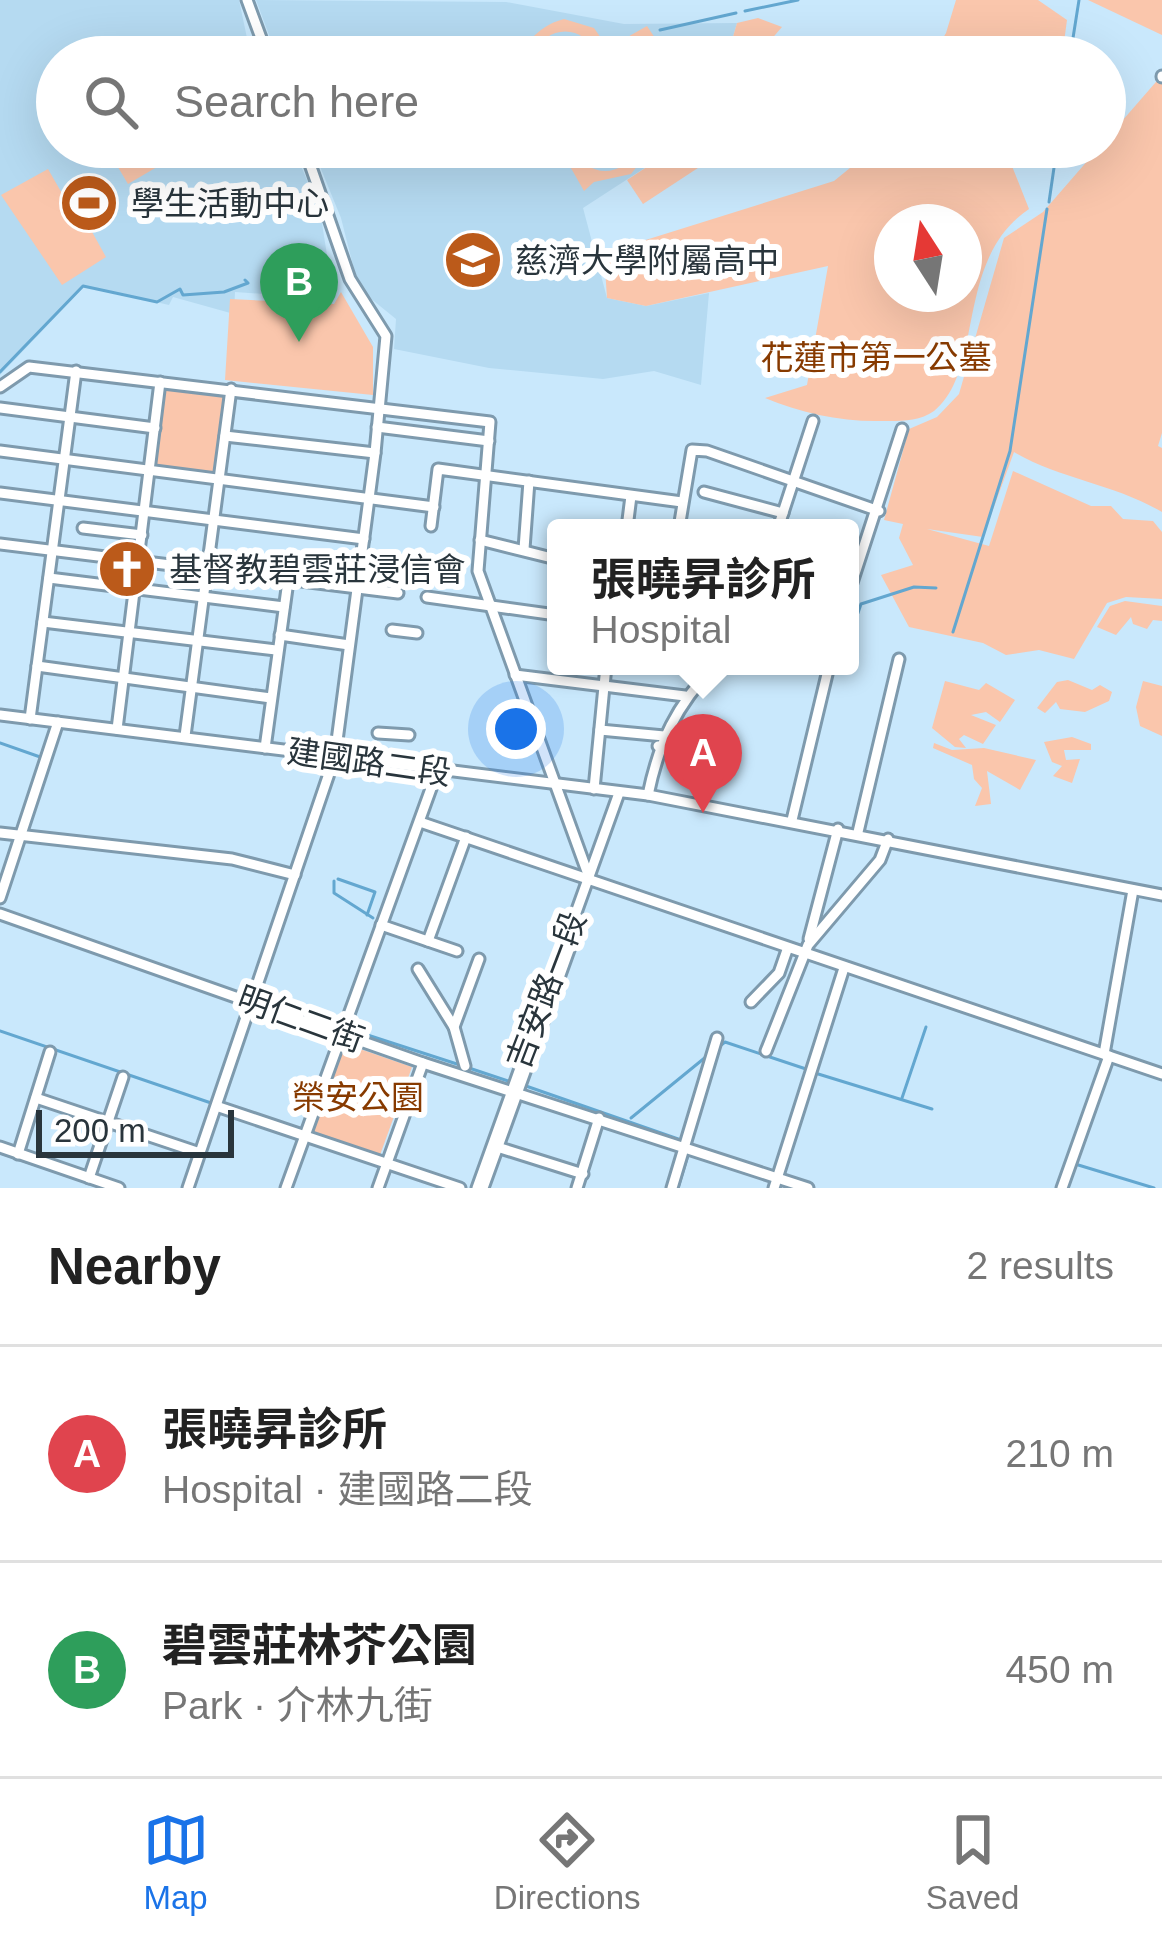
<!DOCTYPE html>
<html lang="en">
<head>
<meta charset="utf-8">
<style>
	:root { --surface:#fff; --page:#f2f2f2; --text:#222; --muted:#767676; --line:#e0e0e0; --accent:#1a73e8 }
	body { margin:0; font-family:Arial,"Noto Sans TC",sans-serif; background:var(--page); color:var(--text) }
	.compass { position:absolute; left:874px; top:204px; width:108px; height:108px; border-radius:50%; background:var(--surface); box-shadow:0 12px 48px #0002; rotate:348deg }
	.scale { position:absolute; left:36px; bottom:30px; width:198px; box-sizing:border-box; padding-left:12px; border:6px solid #29353c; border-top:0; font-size:33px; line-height:42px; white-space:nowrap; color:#29353c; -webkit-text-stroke:9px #fff; paint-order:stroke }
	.you { position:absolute; left:516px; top:729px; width:42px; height:42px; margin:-30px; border:9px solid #fff; border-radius:50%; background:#1a73e8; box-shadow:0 0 0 18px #1a73e833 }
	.badge { display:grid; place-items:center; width:78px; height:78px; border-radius:50%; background:var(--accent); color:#fff; font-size:39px; font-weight:700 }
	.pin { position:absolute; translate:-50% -99px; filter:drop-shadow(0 3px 6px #0008) }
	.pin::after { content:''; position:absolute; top:63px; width:42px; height:36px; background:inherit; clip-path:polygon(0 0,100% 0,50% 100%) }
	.popup { position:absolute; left:547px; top:519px; width:312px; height:156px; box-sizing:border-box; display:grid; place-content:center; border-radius:12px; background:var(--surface); filter:drop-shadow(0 3px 9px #0005); font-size:39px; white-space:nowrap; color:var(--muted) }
	.popup b { font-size:45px; color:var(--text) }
	.popup::after { content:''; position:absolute; left:50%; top:100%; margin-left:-24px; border:24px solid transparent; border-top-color:var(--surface) }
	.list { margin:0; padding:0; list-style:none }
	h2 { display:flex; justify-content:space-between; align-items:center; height:156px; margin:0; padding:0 48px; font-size:51px }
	h2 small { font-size:39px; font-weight:400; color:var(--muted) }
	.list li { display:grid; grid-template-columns:78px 1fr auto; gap:36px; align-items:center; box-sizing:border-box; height:216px; padding:0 48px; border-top:3px solid var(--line) }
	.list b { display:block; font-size:45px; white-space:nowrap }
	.list p { margin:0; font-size:39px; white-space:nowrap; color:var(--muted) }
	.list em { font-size:39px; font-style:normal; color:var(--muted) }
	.icon { flex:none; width:66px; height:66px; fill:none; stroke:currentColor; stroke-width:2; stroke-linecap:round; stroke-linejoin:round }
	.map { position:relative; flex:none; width:1162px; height:1188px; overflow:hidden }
	.search { position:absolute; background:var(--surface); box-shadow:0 12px 48px #0002; left:36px; right:36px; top:36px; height:132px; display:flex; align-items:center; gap:30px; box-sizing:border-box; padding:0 42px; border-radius:66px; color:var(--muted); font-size:45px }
	.sheet { height:588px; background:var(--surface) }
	nav { display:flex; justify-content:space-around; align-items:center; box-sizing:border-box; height:168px; border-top:3px solid var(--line); background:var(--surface); font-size:33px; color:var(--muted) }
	nav a { display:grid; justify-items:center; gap:6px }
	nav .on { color:var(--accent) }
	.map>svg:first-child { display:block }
	.built { fill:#b5daf1 }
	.green { fill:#fac6ac; fill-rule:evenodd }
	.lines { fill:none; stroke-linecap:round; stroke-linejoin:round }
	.stream { stroke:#63a7d0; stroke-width:3 }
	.minor-casing { stroke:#7e9aad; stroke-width:15 }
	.minor { stroke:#fff; stroke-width:9 }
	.labels { text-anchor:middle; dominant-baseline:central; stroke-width:12; stroke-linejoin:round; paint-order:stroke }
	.poi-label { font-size:33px; fill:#29353c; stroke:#fff; text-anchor:start }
	.park-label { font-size:33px; fill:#873a00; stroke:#fff }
	.street-label { font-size:33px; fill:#29353c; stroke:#fff }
</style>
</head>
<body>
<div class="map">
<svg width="1162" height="1188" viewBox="0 0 1162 1188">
	<rect width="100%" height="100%" fill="#c9e8fc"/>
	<!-- built -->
	<g class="built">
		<path d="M 0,0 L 239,0 L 251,57 L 57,57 L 57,147 L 293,147 L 320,211 L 334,299 L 235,292 L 234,314 L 173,297 L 169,305 L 85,286 L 0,375 Z"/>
		<path d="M 256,0 L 506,2 L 624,24 L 737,23 L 727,57 L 283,57 L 272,43 Z"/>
		<path d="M 312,147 L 677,147 L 583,208 L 607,298 L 646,306 L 709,293 L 701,385 L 654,371 L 603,379 L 489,368 L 394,349 L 396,319 L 359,289 L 341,218 Z"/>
	</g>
	<!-- green -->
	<g class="green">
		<path d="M 956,0 L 1038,0 L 1067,20 L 1062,57 L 932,57 L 946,33 Z"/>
		<path d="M 1088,0 L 1162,0 L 1162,35 Z"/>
		<path d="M 758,18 L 782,27 L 756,57 L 727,57 L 737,23 Z"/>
		<path d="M 564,19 L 594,28 L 614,57 L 601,57 C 581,23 550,23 528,57 L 508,57 C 528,49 533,27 564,19 Z"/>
		<path d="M 647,26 L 657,41 L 665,37 L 676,57 L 626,57 L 617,43 Z"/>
		<path d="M 1162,75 L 1162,433 L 1158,446 L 1162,448 L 1162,512 C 1115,484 1060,479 1014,452 L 983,537 L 927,529 L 989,546 L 1013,471 L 1091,506 L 1111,506 L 1123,519 L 1153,521 L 1162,532 L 1162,599 L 1126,597 L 1107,603 L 1074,659 L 1039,650 L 1006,655 L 983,643 L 909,627 L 881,575 L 913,565 L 899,538 L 903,524 L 884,520 L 909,429 L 937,417 L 959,394 L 1004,238 L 1043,212 Z"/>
		<path d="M 106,147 L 191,147 L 128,184 Z"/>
		<path d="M 559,147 L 571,147 C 590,179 620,179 641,147 L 652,147 L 631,174 L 594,182 L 584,191 Z"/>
		<path d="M 677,147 L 730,147 L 643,204 L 627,180 Z"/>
		<path d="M 935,147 L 1018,147 L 1012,166 L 1029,209 C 954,259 985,370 934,411 C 919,422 899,421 881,421 C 843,422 800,413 765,398 L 807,385 L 828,266 L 646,306 L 607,298 L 604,253 L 834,181 L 872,150 L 898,156 ZM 892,222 L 964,222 L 964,294 L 892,294 Z"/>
		<path d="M 48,169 L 75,216 L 81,212 L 106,257 L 62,285 L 1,195 Z"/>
		<path d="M 341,292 L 373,347 L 373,395 L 225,380 L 230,299 L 334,304 Z"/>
		<path d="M 161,390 L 225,394 L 213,477 L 153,469 Z"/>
		<path d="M 1125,601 L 1162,606 L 1162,621 L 1153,620 L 1147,629 L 1133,624 L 1131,617 L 1116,635 L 1097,627 L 1110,606 Z"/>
		<path d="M 1068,680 L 1092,690 L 1100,685 L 1112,692 L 1109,701 L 1085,712 L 1060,709 L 1056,702 L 1045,713 L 1037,708 L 1057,682 Z"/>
		<path d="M 945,681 L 979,690 L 986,683 L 1015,700 L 1000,722 L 986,712 L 971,715 L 996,725 L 983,744 L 964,735 L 959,739 L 966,748 L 955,747 L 932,728 Z"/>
		<path d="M 1143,681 L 1162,686 L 1162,736 L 1140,726 L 1136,707 Z"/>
		<path d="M 1072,737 L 1091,744 L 1091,750 L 1064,750 L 1066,760 L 1080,759 L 1072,783 L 1053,776 L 1062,766 L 1052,762 L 1044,742 Z"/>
		<path d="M 934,743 L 952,750 L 984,748 L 1036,760 L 1020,790 L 987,771 L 991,804 L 975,806 L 982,788 L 974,779 L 972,765 L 933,748 Z"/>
		<path d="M 337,1041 L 412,1067 L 380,1155 L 304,1128 Z"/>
	</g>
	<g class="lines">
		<!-- stream -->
		<g class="stream">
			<path d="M 745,11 L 798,0"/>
			<path d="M 660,30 L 736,13"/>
			<path d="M 1070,57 L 1079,0"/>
			<path d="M 1049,202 L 1057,147"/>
			<path d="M 0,372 L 83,286 L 157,302 L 180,289 L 183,295 L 224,292 L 248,283 L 245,280"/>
			<path d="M 858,613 L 861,604 L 914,587 L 936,588"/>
			<path d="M 953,632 L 1010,451 L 1047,209"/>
			<path d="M 0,743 L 43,758"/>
			<path d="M 338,879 L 375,892 L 367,915"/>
			<path d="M 334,881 L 334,893 L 373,918"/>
			<path d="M 218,986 L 249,996"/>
			<path d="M 258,999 L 340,1026"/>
			<path d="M 349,1029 L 460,1065"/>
			<path d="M 0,1031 L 214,1104"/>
			<path d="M 720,1046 L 725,1042 L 806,1069"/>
			<path d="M 469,1068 L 511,1082"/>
			<path d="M 815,1073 L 932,1109"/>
			<path d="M 526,1086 L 681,1140"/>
			<path d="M 902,1098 L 926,1027"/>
			<path d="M 631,1118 L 707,1056"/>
			<path d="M 690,1144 L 726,1157"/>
			<path d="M 0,1153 L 103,1188"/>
			<path d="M 1075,1164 L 1154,1188"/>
			<path d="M 678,1188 L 688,1155"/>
		</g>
		<!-- minor casing -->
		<g class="minor-casing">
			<g id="minor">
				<path d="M 247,0 L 268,57"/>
				<path d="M 1162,77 L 1162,76"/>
				<path d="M 0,387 L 29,367 L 490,422 L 478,571 L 589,877"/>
				<path d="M 0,408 L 155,428"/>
				<path d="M 377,427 L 489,441"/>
				<path d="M 225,436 L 375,453"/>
				<path d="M 0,451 L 434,507"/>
				<path d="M 704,492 L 783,513"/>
				<path d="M 0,493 L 364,539"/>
				<path d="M 431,526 L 438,469 L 682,502"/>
				<path d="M 83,528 L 142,535"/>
				<path d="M 627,528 L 631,496"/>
				<path d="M 679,528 L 692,450 L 707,451 L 879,511"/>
				<path d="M 778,528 L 813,421"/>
				<path d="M 480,540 L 556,559"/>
				<path d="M 0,544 L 398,593"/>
				<path d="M 524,549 L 529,481"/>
				<path d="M 49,578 L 284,607"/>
				<path d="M 850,589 L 902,429"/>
				<path d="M 427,597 L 556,615"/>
				<path d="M 43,622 L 276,650"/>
				<path d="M 392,630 L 417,633"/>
				<path d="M 280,635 L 349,645"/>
				<path d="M 37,666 L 271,698"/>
				<path d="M 515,675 L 685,696"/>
				<path d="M 0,715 L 648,795 L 1162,895"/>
				<path d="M 30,719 L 76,371"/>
				<path d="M 117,729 L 160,382"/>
				<path d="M 600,730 L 664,736"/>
				<path d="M 378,733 L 409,735"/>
				<path d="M 185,736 L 231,389"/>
				<path d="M 658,746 L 706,753"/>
				<path d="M 265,748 L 288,581"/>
				<path d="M 594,789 L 606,666"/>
				<path d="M 648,795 C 659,742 676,706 714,666"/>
				<path d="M 792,820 L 829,666"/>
				<path d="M 420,822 L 1162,1074"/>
				<path d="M 858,832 L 899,659"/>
				<path d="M 0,833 L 232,859 L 295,875"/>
				<path d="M 0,898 L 58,722"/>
				<path d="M 0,914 L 423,1063 L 808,1188"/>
				<path d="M 381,925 L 457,951"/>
				<path d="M 809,939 L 838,829"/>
				<path d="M 428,941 L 466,837"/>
				<path d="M 418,969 L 454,1027 L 465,1066"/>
				<path d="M 751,1002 L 779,973 L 787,950"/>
				<path d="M 454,1027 L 479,959"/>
				<path d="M 766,1051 L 808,945 L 880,860 L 888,839"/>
				<path d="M 1104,1054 L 1133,890"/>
				<path d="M 36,1098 L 200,1153"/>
				<path d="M 219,1107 L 460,1188"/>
				<path d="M 494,1146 L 583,1174"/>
				<path d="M 0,1147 L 119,1188"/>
				<path d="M 18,1154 L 50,1052"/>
				<path d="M 89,1178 L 123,1077"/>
				<path d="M 188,1188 L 335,756 L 375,453 L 386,336 L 350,279 L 304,147"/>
				<path d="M 286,1188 L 437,772"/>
				<path d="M 378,1188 L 423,1063"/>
				<path d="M 477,1188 L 619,793"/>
				<path d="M 483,1188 L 573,939"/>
				<path d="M 577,1188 L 599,1118"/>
				<path d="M 672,1188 L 717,1038"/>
				<path d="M 774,1188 L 844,968"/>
				<path d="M 1062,1188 L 1109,1056"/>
			</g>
		</g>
		<!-- minor -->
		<use href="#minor" class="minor"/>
	</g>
	<!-- icons -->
	<defs>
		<g id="stadium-disc" transform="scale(3)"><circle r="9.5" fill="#bb5a1a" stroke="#fff"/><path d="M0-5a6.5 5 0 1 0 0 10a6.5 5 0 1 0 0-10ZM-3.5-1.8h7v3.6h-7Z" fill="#fff"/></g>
		<g id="school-disc" transform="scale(3)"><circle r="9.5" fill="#bb5a1a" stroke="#fff"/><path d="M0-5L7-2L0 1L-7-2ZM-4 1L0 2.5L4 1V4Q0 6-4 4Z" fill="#fff"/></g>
		<g id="church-disc" transform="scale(3)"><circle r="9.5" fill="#bb5a1a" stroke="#fff"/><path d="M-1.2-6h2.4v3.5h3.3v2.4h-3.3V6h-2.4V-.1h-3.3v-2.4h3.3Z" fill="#fff"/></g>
	</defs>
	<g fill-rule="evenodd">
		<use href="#stadium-disc" x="89" y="203"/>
		<use href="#school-disc" x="473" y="260"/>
		<use href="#church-disc" x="127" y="569"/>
	</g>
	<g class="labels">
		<!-- poi labels -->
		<g class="poi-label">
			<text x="131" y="203">學生活動中心</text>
			<text x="515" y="260">慈濟大學附屬高中</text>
			<text x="169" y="569">基督教碧雲莊浸信會</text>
		</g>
		<!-- park labels -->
		<g class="park-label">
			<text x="876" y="357">花蓮市第一公墓</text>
			<text x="358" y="1097">榮安公園</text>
		</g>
		<!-- street labels -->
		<g class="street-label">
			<text transform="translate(369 762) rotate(8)">建國路二段</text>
			<text transform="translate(546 990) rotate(-69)">吉安路一段</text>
			<text transform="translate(301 1019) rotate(20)">明仁二街</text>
		</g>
	</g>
</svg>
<svg class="compass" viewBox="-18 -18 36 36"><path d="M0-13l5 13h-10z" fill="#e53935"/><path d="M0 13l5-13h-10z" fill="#767676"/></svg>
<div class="scale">200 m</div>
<div class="you"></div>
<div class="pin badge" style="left:703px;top:813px;background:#e0444e">A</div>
<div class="popup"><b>張曉昇診所</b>Hospital</div>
<div class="pin badge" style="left:299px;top:342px;background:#2e9e5b">B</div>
<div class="search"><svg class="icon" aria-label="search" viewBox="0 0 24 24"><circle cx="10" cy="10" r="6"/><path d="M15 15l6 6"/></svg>Search here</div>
</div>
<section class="sheet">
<h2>Nearby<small>2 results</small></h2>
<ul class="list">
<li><span class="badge" style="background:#e0444e">A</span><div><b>張曉昇診所</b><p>Hospital · 建國路二段</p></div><em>210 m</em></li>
<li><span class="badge" style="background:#2e9e5b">B</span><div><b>碧雲莊林芥公園</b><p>Park · 介林九街</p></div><em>450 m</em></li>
</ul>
</section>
<nav>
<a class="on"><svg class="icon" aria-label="map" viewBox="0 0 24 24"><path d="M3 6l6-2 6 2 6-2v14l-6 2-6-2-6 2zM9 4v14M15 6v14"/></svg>Map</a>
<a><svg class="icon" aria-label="directions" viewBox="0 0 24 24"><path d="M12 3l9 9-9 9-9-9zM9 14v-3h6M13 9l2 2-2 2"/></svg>Directions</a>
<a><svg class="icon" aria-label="saved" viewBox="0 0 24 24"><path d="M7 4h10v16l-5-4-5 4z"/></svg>Saved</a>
</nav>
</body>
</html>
